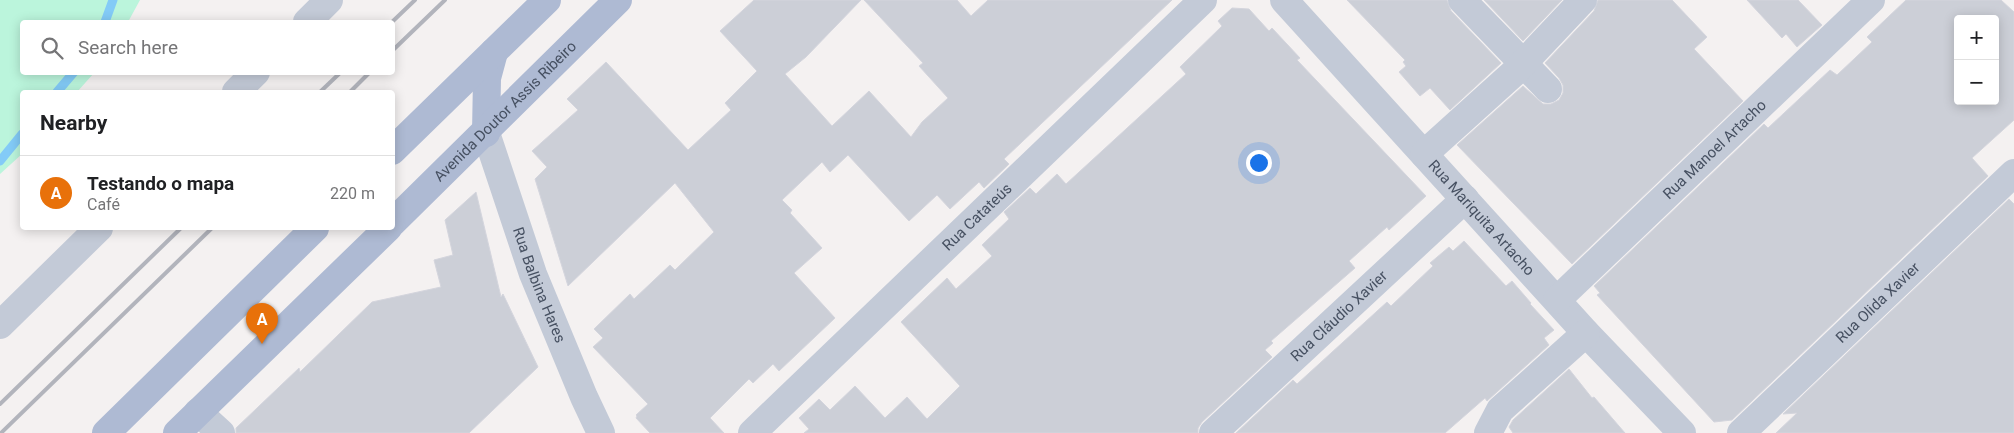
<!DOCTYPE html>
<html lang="en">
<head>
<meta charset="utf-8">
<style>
	:root { --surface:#fff; --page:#f2f2f2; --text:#202124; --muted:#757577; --line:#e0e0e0; --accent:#ea580c }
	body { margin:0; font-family:Roboto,sans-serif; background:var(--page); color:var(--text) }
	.controls { position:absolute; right:15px; top:15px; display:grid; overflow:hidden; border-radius:5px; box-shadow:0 2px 12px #0003 }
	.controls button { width:45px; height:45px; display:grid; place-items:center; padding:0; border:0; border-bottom:1px solid var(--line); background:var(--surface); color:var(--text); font:25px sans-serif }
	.you { position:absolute; left:1258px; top:162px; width:18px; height:18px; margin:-12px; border:4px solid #fff; border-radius:50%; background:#1a73e8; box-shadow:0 0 0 8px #1a73e833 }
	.badge { display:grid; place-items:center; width:32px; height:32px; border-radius:50%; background:var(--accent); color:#fff; font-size:16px; font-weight:700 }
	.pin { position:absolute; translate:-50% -41px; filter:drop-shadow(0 1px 2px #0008) }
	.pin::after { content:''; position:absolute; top:26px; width:18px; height:15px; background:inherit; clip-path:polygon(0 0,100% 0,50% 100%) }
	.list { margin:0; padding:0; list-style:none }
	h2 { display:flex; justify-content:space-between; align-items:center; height:65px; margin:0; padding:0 20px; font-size:21px }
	h2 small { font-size:16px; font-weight:400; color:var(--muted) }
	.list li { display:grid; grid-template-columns:32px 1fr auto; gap:15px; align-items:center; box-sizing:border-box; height:75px; padding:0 20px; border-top:1px solid var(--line) }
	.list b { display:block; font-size:19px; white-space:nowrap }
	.list p { margin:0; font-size:16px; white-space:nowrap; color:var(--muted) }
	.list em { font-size:16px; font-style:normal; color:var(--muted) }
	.icon { flex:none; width:28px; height:28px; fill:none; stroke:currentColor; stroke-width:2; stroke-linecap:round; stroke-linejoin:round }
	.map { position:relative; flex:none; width:2014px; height:433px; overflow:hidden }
	.search { position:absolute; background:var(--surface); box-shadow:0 2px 12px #0003; left:20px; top:20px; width:375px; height:55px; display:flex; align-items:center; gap:12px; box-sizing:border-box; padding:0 18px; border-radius:5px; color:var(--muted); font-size:19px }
	.panel { position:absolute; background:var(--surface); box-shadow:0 2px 12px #0003; left:20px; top:90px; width:375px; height:140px; border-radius:5px }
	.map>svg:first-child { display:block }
	.green { fill:#bbf5dc }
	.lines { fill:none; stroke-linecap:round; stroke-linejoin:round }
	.stream { stroke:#83cbf7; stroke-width:9 }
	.building { fill:#cccfd7; stroke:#d4d5dd; fill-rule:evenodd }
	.minor { stroke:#c3cad7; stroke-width:28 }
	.major { stroke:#aebad3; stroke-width:28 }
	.rail { stroke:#b2b4bc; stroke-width:4 }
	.labels { text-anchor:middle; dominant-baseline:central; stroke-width:4; stroke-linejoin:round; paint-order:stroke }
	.street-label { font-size:15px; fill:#465061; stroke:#fff }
</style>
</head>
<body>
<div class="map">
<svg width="2014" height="433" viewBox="0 0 2014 433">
	<rect width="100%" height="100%" fill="#f4f1f1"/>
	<!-- green -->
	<path class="green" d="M 0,0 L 140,0 L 128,22 L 22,22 L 22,72 L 94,73 L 77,92 L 22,92 L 22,154 L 0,174 Z"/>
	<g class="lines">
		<!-- stream -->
		<g class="stream">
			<path d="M 105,22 L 113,0"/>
			<path d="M 57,92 L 74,72"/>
			<path d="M 0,161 L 22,134"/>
		</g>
	</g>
	<!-- building -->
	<g class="building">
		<path d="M 754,0 L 861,0 L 806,57 L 785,74 L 832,126 L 869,91 L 911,137 L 922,122 L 948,98 L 919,66 L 923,63 L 864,0 L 957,0 L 971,16 L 988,0 L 1172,0 L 1004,159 L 1009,164 L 984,188 L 979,182 L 950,209 L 937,195 L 909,221 L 848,155 L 830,172 L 822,162 L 782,200 L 792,210 L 790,213 L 822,248 L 794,273 L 835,318 L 779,371 L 773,364 L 753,383 L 749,379 L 710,418 L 724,433 L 650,433 L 636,418 L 637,416 L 636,415 L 648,404 L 593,347 L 603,338 L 594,329 L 630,294 L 634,299 L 670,265 L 675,270 L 714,232 L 675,183 L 568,286 L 535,179 L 547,167 L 532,151 L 578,110 L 567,99 L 606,62 L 688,150 L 731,110 L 725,103 L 757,71 L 720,31 Z"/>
		<path d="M 1347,0 L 1447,0 L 1451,11 L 1501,63 L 1450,110 L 1430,88 L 1420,96 L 1399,72 L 1406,66 L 1403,62 L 1405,60 Z"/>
		<path d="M 1484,0 L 1562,0 L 1523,41 Z"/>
		<path d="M 1598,0 L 1672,0 L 1707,37 L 1694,49 L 1743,101 L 1572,264 L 1457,145 L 1523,86 L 1543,104 L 1551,104 L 1559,100 L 1563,93 L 1563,85 L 1559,78 L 1545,63 L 1594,11 Z"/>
		<path d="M 1747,0 L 1798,0 L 1822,25 L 1797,47 L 1786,34 L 1782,38 Z"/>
		<path d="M 1906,0 L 2001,0 L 2014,12 L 2014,120 L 1972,158 L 1988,176 L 1732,420 L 1714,422 L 1597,295 L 1600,293 L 1594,286 L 1764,124 L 1768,128 L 1830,70 L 1837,75 L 1872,42 L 1867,37 ZM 1958,19 L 1995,19 L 1995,101 L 1958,101 Z"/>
		<path d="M 1232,8 L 1249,9 L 1269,31 L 1272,28 L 1300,58 L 1297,60 L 1426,196 L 1389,230 L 1387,227 L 1349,261 L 1355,268 L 1271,341 L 1273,343 L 1265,350 L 1272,357 L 1202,422 L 1198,428 L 1198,433 L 804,433 L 809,429 L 799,418 L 819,399 L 830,410 L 855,386 L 885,418 L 907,397 L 927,419 L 960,386 L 901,322 L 947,278 L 956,289 L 992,256 L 982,245 L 1009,219 L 1004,212 L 1030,188 L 1036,194 L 1057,174 L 1066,184 L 1186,74 L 1180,67 L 1222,26 L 1218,21 Z"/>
		<path d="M 476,192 L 501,297 L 503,294 L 538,367 L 469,433 L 236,433 L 236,428 L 299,368 L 300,372 L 372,302 L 441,287 L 434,260 L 453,255 L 445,220 Z"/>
		<path d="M 2009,199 L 2014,204 L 2014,433 L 1776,433 L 1797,413 L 1783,414 Z"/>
		<path d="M 1464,241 L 1506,286 L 1512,281 L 1531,303 L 1530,304 L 1554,330 L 1544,338 L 1549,345 L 1487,401 L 1485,398 L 1445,433 L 1236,433 L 1293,380 L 1297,384 L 1387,302 L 1391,306 L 1433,266 L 1430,263 L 1449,247 L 1453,251 Z"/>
		<path d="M 1569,369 L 1592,398 L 1594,397 L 1625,433 L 1513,433 L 1509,427 L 1513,420 Z"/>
	</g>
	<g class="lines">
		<!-- minor -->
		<g class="minor">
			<path id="s1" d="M 1284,0 L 1586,333 L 1682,433"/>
			<path d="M 1462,0 L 1548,89"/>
			<path d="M 307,22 L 329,0"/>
			<path d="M 236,92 L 256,72"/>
			<path id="s2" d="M 486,133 L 533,274 L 584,397 L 601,433"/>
			<path d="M 1424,154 L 1516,71 L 1583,0"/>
			<path id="s3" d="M 1557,300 L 1871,0"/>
			<path d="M 0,325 L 99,228"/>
			<path d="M 198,412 L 221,433"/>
			<path id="s4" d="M 752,433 L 1203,0"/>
			<path id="s5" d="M 1213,433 L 1465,199"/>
			<path d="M 1488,433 L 1500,410 L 1586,333"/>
			<path id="s6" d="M 1741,433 L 2014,173"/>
		</g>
		<!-- major -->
		<g class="major">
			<path d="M 486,133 L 487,78 L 494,52"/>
			<path d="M 392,151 L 547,0"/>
			<path id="s7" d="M 392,223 L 618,0"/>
			<path d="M 106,433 L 315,228"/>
			<path d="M 177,433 L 388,228"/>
		</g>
		<!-- rail -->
		<g class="rail">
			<path d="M 392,22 L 415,0"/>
			<path d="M 392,51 L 445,0"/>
			<path d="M 320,92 L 341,72"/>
			<path d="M 350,92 L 370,72"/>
			<path d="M 0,404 L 181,228"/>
			<path d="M 1,433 L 212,228"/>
		</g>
	</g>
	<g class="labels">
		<!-- street labels -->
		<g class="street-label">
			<text stroke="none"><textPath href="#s7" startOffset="159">Avenida Doutor Assis Ribeiro</textPath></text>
			<text stroke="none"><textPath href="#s3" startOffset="218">Rua Manoel Artacho</textPath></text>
			<text stroke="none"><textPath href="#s4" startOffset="312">Rua Catateús</textPath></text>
			<text stroke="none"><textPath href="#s1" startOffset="294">Rua Mariquita Artacho</textPath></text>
			<text stroke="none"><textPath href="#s2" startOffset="161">Rua Balbina Hares</textPath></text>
			<text stroke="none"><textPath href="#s6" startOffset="189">Rua Olida Xavier</textPath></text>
			<text stroke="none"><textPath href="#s5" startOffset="172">Rua Cláudio Xavier</textPath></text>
		</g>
	</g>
</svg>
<div class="controls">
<button>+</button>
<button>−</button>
</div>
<div class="you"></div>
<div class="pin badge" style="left:262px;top:344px;background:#e8710a">A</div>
<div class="search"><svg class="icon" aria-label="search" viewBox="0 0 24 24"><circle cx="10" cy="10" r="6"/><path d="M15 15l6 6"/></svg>Search here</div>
<section class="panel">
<h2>Nearby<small></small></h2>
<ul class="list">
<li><span class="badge" style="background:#e8710a">A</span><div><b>Testando o mapa</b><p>Café</p></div><em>220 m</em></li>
</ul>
</section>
</div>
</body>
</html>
